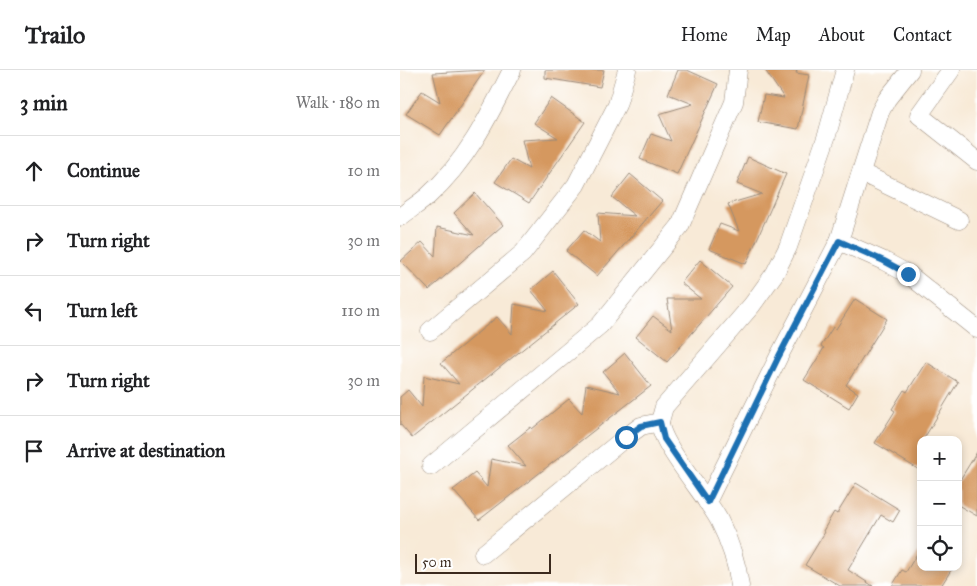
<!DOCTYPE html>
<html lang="en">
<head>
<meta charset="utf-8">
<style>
	:root { --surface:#fff; --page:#f6f6f6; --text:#202124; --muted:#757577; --line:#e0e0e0 }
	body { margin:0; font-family:"IM FELL Great Primer",serif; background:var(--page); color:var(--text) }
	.controls { position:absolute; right:15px; bottom:15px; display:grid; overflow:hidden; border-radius:10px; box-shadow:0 2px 8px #0003 }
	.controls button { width:45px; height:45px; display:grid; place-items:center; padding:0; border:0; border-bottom:1px solid var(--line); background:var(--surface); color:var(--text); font:25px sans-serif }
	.scale { position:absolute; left:15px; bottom:12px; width:136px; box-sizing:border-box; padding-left:5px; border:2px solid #3b2a1e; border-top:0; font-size:14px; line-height:18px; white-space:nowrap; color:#3b2a1e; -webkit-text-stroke:4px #fff; paint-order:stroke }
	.stop { position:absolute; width:15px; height:15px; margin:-11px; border:4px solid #1f6fb2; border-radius:50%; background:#fff }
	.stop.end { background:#1f6fb2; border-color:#fff; box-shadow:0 1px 5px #0008 }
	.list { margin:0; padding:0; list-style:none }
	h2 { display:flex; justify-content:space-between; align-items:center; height:65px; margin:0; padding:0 20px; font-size:21px }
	h2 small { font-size:16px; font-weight:400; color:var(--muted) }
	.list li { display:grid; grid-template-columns:32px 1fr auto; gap:15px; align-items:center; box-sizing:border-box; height:70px; padding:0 20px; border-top:1px solid var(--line) }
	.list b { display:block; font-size:19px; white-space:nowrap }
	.list em { font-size:16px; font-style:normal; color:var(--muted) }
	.icon { flex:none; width:28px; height:28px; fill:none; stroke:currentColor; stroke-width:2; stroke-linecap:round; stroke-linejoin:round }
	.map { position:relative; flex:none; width:577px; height:516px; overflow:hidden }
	header { display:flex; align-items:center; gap:30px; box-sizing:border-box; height:70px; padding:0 25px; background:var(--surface); border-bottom:1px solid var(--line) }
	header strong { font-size:24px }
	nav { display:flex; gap:28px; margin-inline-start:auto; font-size:18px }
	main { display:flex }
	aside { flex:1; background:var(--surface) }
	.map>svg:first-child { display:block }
	.building { fill:#d5985e }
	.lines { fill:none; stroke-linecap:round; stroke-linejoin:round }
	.minor-casing { stroke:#9a8a7a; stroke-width:19 }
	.minor { stroke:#fff; stroke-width:18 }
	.route { stroke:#1f6fb2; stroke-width:6 }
</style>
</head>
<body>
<header>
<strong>Trailo</strong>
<nav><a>Home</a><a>Map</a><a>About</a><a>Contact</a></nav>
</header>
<main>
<aside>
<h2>3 min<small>Walk · 180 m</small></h2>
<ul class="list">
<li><svg class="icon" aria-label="ahead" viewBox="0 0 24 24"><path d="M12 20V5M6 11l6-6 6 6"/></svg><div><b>Continue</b></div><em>10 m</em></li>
<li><svg class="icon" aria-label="right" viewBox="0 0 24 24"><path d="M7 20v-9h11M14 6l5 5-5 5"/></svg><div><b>Turn right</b></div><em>30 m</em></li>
<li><svg class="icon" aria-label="left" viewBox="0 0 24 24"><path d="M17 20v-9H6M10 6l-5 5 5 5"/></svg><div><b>Turn left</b></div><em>110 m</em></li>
<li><svg class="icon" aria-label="right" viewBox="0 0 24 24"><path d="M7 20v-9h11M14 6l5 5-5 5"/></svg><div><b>Turn right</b></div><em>30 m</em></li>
<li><svg class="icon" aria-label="arrive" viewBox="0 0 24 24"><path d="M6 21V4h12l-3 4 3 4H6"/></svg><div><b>Arrive at destination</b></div></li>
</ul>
</aside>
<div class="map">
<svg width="577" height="516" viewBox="0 0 577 516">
	<rect width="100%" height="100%" fill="#fff"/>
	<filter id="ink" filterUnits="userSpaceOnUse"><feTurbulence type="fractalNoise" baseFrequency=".02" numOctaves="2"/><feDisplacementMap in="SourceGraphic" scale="10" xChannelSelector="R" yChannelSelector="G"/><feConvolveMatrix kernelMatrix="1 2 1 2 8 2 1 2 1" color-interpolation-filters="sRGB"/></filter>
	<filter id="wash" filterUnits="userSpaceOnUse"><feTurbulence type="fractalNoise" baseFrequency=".0096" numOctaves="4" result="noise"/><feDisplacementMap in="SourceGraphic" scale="20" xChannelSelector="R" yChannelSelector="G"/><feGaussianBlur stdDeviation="1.12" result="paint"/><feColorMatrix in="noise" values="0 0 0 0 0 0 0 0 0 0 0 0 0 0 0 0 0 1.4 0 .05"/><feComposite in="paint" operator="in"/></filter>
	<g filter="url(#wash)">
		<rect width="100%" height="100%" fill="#f8ead7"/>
		<g id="blocks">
			<!-- building -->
			<g class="building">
				<path d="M 85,0 L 40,65 L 6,44 L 22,21 L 40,32 L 33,3 Z"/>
				<path d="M 145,0 L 204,0 L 200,17 L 145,8 Z"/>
				<path d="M 278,0 L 287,0 L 318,14 L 277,104 L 240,89 L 251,64 L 271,71 L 259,44 L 293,34 L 268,24 Z"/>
				<path d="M 365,0 L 397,0 L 396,3 L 409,5 L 398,59 L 358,52 L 364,25 L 384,28 Z"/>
				<path d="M 151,28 L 185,52 L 129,133 L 95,112 L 111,89 L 129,99 L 122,70 L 158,68 L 134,53 Z"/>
				<path d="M 348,87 L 386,104 L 346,194 L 309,179 L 320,154 L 339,161 L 328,134 L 362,124 L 337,114 Z"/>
				<path d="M 230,104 L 262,131 L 197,206 L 166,181 L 184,160 L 200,172 L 198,143 L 235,146 L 212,127 Z"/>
				<path d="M 75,123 L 103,155 L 29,220 L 1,191 L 22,172 L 35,186 L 37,157 L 74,165 L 54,143 Z"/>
				<path d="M 300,190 L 332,217 L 267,292 L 236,267 L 253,246 L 272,260 L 267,229 L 301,229 L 281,213 Z"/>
				<path d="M 153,201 L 179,234 L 12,368 L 0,354 L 0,327 L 8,320 L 22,337 L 24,306 L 59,314 L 41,293 L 97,247 L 112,264 L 114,234 L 148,241 L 131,220 Z"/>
				<path d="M 455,229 L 487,249 L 446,315 L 458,323 L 449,338 L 404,310 L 424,278 L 421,276 L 433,257 L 436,259 Z"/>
				<path d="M 225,283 L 251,316 L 79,450 L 53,420 L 75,403 L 87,417 L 91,389 L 126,396 L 108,375 L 131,357 L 132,359 L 169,329 L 182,343 L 186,315 L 220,323 L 203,302 Z"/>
				<path d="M 526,292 L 558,312 L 523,370 L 521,370 L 521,401 L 475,373 L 495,341 L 492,339 L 504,320 L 507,322 Z"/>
				<path d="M 577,382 L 577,446 L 558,435 L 558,413 Z"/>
				<path d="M 456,413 L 500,440 L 493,452 L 481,445 L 448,500 L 473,516 L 440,516 L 405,495 L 425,462 L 423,461 L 434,442 L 437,444 Z"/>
				<path d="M 521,477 L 521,497 L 553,497 L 541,516 L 492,516 L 502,500 L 506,502 Z"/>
			</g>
		</g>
	</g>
	<g filter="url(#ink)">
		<use href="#blocks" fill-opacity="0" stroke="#9a8a7a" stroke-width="1"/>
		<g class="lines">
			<!-- minor casing -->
			<g class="minor-casing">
				<g id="minor">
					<path d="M 551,0 L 519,45 L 577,91"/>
					<path d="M 462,103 L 559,150"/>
					<path d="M 0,147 C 9,140 20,133 28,126 C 67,91 89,46 112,0"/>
					<path d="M 439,171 L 480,42 L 487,29 L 510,0"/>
					<path d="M 30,261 L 123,183 L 176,115 L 217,35 L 227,0"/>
					<path d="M 31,396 L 200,255 L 280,156 L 334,32 L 338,0"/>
					<path d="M 307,432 L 379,286 L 439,171 L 484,191 L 508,204 L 577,259"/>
					<path d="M 83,484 L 226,367 L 241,356 L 260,352"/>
					<path d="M 340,516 C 337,492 330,472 319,450 C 307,427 260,374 260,352 C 261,347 263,341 264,337 L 352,235 L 375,203 L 388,177 L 427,65 L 445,0"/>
				</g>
			</g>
			<!-- minor -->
			<use href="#minor" class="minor"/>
		</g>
	</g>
	<g class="lines" filter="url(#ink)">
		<!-- route -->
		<path class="route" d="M 226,367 L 241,356 L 260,352 L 264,369 L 308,432 L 379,286 L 439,171 L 484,191 L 508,204"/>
	</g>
</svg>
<div class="controls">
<button>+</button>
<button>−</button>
<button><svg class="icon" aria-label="locate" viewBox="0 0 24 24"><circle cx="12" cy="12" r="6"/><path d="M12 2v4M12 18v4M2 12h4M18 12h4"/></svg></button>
</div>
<div class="scale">50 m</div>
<div class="stop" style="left:226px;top:367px"></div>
<div class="stop end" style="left:508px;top:204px"></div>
</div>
</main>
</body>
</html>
